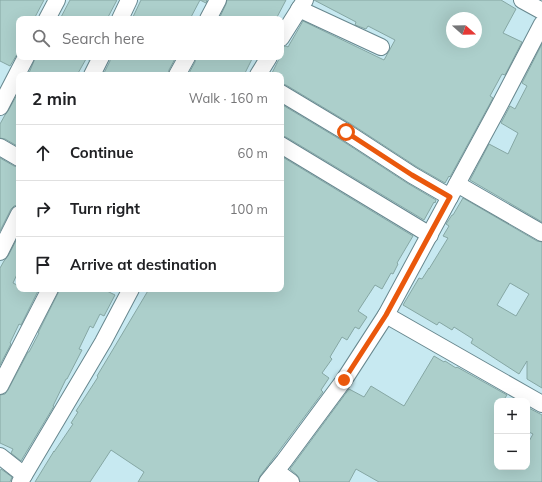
<!DOCTYPE html>
<html lang="en">
<head>
<meta charset="utf-8">
<style>
	:root { --surface:#fff; --page:#f6f6f6; --text:#202124; --muted:#757577; --line:#e0e0e0 }
	body { margin:0; font-family:Mulish,sans-serif; background:var(--page); color:var(--text) }
	.controls { position:absolute; right:12px; bottom:12px; display:grid; overflow:hidden; border-radius:8px; box-shadow:0 4px 16px #0002 }
	.controls button { width:36px; height:36px; display:grid; place-items:center; padding:0; border:0; border-bottom:1px solid var(--line); background:var(--surface); color:var(--text); font:20px sans-serif }
	.compass { position:absolute; left:446px; top:12px; width:36px; height:36px; border-radius:50%; background:var(--surface); box-shadow:0 4px 16px #0002; rotate:110deg }
	.stop { position:absolute; width:12px; height:12px; margin:-9px; border:3px solid #ea580c; border-radius:50%; background:#fff }
	.stop.end { background:#ea580c; border-color:#fff; box-shadow:0 1px 4px #0008 }
	.list { margin:0; padding:0; list-style:none }
	h2 { display:flex; justify-content:space-between; align-items:center; height:52px; margin:0; padding:0 16px; font-size:17px }
	h2 small { font-size:13px; font-weight:400; color:var(--muted) }
	.list li { display:grid; grid-template-columns:26px 1fr auto; gap:12px; align-items:center; box-sizing:border-box; height:56px; padding:0 16px; border-top:1px solid var(--line) }
	.list b { display:block; font-size:15px; white-space:nowrap }
	.list em { font-size:13px; font-style:normal; color:var(--muted) }
	.icon { flex:none; width:22px; height:22px; fill:none; stroke:currentColor; stroke-width:2; stroke-linecap:round; stroke-linejoin:round }
	.map { position:relative; flex:none; width:542px; height:482px; overflow:hidden }
	.search { position:absolute; background:var(--surface); box-shadow:0 4px 16px #0002; left:16px; top:16px; width:268px; height:44px; display:flex; align-items:center; gap:10px; box-sizing:border-box; padding:0 14px; border-radius:8px; color:var(--muted); font-size:15px }
	.panel { position:absolute; background:var(--surface); box-shadow:0 4px 16px #0002; left:16px; top:72px; width:268px; height:220px; border-radius:8px }
	.map>svg:first-child { display:block }
	.building { fill:#accfcb; stroke:#86a7a4; fill-rule:evenodd }
	.lines { fill:none; stroke-linecap:round; stroke-linejoin:round }
	.minor-casing { stroke:#68888f; stroke-width:18 }
	.minor { stroke:#fff; stroke-width:16 }
	.route { stroke:#ea580c; stroke-width:5 }
</style>
</head>
<body>
<div class="map">
<svg width="542" height="482" viewBox="0 0 542 482">
	<rect width="100%" height="100%" fill="#c7e9f1"/>
	<!-- building -->
	<g class="building">
		<path d="M 0,0 L 44,0 L 34,19 L 19,19 L 19,51 L 10,66 L 0,61 Z"/>
		<path d="M 70,0 L 117,0 L 107,19 L 60,19 Z"/>
		<path d="M 141,0 L 207,0 L 206,3 L 200,0 L 190,19 L 132,19 Z"/>
		<path d="M 227,0 L 286,0 L 276,19 L 219,19 L 226,4 Z"/>
		<path d="M 314,0 L 501,0 L 516,9 L 503,33 L 522,42 L 505,75 L 502,74 L 490,96 L 493,98 L 450,177 L 449,176 L 445,183 L 417,167 L 351,124 L 286,85 L 281,84 L 281,75 L 271,75 L 280,57 L 281,57 L 281,47 L 286,46 L 288,47 L 303,21 L 384,60 L 389,51 L 395,40 L 368,26 L 366,29 L 355,25 L 356,22 ZM 452,18 L 476,18 L 476,42 L 452,42 Z"/>
		<path d="M 542,44 L 542,222 L 470,180 L 489,144 L 508,154 L 518,133 L 501,123 L 510,106 L 515,109 L 527,86 L 522,83 Z"/>
		<path d="M 35,57 L 90,57 L 89,60 L 86,59 L 77,75 L 33,75 L 29,73 L 34,61 Z"/>
		<path d="M 110,57 L 176,57 L 169,70 L 168,75 L 103,75 L 110,61 Z"/>
		<path d="M 196,57 L 253,57 L 244,75 L 188,75 L 195,62 Z"/>
		<path d="M 19,91 L 19,147 L 5,139 L 0,138 L 0,124 L 5,115 L 8,111 Z"/>
		<path d="M 281,104 L 341,140 L 407,183 L 436,200 L 435,203 L 434,202 L 424,220 L 286,137 L 281,136 Z"/>
		<path d="M 281,156 L 413,236 L 397,263 L 398,264 L 393,274 L 391,273 L 382,289 L 375,285 L 358,311 L 367,317 L 359,329 L 355,327 L 347,340 L 342,337 L 330,357 L 332,359 L 322,373 L 329,378 L 321,390 L 323,392 L 276,455 L 260,476 L 258,482 L 138,482 L 144,472 L 111,450 L 90,482 L 35,482 L 54,451 L 54,452 L 73,424 L 71,423 L 78,412 L 76,411 L 98,377 L 97,376 L 115,346 L 149,289 L 281,289 Z"/>
		<path d="M 0,158 L 14,166 L 19,167 L 19,205 L 14,206 L 11,209 L 0,231 Z"/>
		<path d="M 463,198 L 537,241 L 542,242 L 542,388 L 527,379 L 527,361 L 519,374 L 471,343 L 473,339 L 454,327 L 452,330 L 439,322 L 437,325 L 403,305 L 419,278 L 422,279 L 429,268 L 429,269 L 448,238 L 443,236 L 449,226 L 446,224 L 452,215 L 453,215 ZM 510,283 L 529,294 L 516,316 L 497,305 Z"/>
		<path d="M 19,235 L 19,270 L 13,283 L 19,286 L 19,289 L 39,289 L 21,325 L 19,324 L 10,343 L 11,344 L 0,365 L 0,268 L 4,261 L 8,256 Z"/>
		<path d="M 59,289 L 103,289 L 115,295 L 104,316 L 100,314 L 93,328 L 90,326 L 79,349 L 82,350 L 67,379 L 66,379 L 53,406 L 54,406 L 21,461 L 11,453 L 13,449 L 0,443 L 0,395 L 5,394 L 8,390 L 28,352 L 29,352 L 39,333 L 38,333 L 58,293 Z"/>
		<path d="M 434,356 L 444,362 L 445,361 L 456,368 L 457,367 L 507,395 L 503,401 L 497,401 L 497,467 L 527,467 L 527,445 L 533,434 L 527,431 L 527,407 L 542,415 L 542,482 L 379,482 L 356,469 L 349,482 L 300,482 L 299,478 L 297,475 L 290,469 L 349,389 L 364,397 L 371,386 L 404,406 Z"/>
		<path d="M 1,469 L 12,477 L 10,482 L 0,482 L 0,471 Z"/>
	</g>
	<g class="lines">
		<!-- minor casing -->
		<g class="minor-casing">
			<g id="minor">
				<path d="M 522,0 L 542,11"/>
				<path d="M 299,9 L 381,47"/>
				<path d="M 47,19 L 57,0"/>
				<path d="M 120,19 L 129,0"/>
				<path d="M 208,19 L 218,0"/>
				<path d="M 281,38 L 305,0"/>
				<path d="M 92,75 L 101,57"/>
				<path d="M 177,75 L 187,57"/>
				<path d="M 258,75 L 269,57"/>
				<path d="M 281,93 L 346,132 L 412,175 L 450,197"/>
				<path d="M 0,107 L 26,57"/>
				<path d="M 281,145 L 430,235"/>
				<path d="M 0,147 L 19,158"/>
				<path d="M 457,184 L 542,233"/>
				<path d="M 0,252 L 19,214"/>
				<path d="M 386,315 L 542,404"/>
				<path d="M 0,386 L 50,289"/>
				<path d="M 0,456 L 24,475"/>
				<path d="M 276,471 L 291,482"/>
				<path d="M 20,482 L 103,342 L 131,289"/>
				<path d="M 267,482 L 284,461 L 344,380 L 386,315 L 497,110 L 542,24"/>
			</g>
		</g>
		<!-- minor -->
		<use href="#minor" class="minor"/>
	</g>
	<g class="lines">
		<!-- route -->
		<path class="route" d="M 344,380 L 386,315 L 450,197 L 412,175 L 346,132"/>
	</g>
</svg>
<div class="controls">
<button>+</button>
<button>−</button>
</div>
<svg class="compass" viewBox="-18 -18 36 36"><path d="M0-13l5 13h-10z" fill="#e53935"/><path d="M0 13l5-13h-10z" fill="#757577"/></svg>
<div class="stop" style="left:346px;top:132px"></div>
<div class="stop end" style="left:344px;top:380px"></div>
<div class="search"><svg class="icon" aria-label="search" viewBox="0 0 24 24"><circle cx="10" cy="10" r="6"/><path d="M15 15l6 6"/></svg>Search here</div>
<section class="panel">
<h2>2 min<small>Walk · 160 m</small></h2>
<ul class="list">
<li><svg class="icon" aria-label="ahead" viewBox="0 0 24 24"><path d="M12 20V5M6 11l6-6 6 6"/></svg><div><b>Continue</b></div><em>60 m</em></li>
<li><svg class="icon" aria-label="right" viewBox="0 0 24 24"><path d="M7 20v-9h11M14 6l5 5-5 5"/></svg><div><b>Turn right</b></div><em>100 m</em></li>
<li><svg class="icon" aria-label="arrive" viewBox="0 0 24 24"><path d="M6 21V4h12l-3 4 3 4H6"/></svg><div><b>Arrive at destination</b></div></li>
</ul>
</section>
</div>
</body>
</html>
